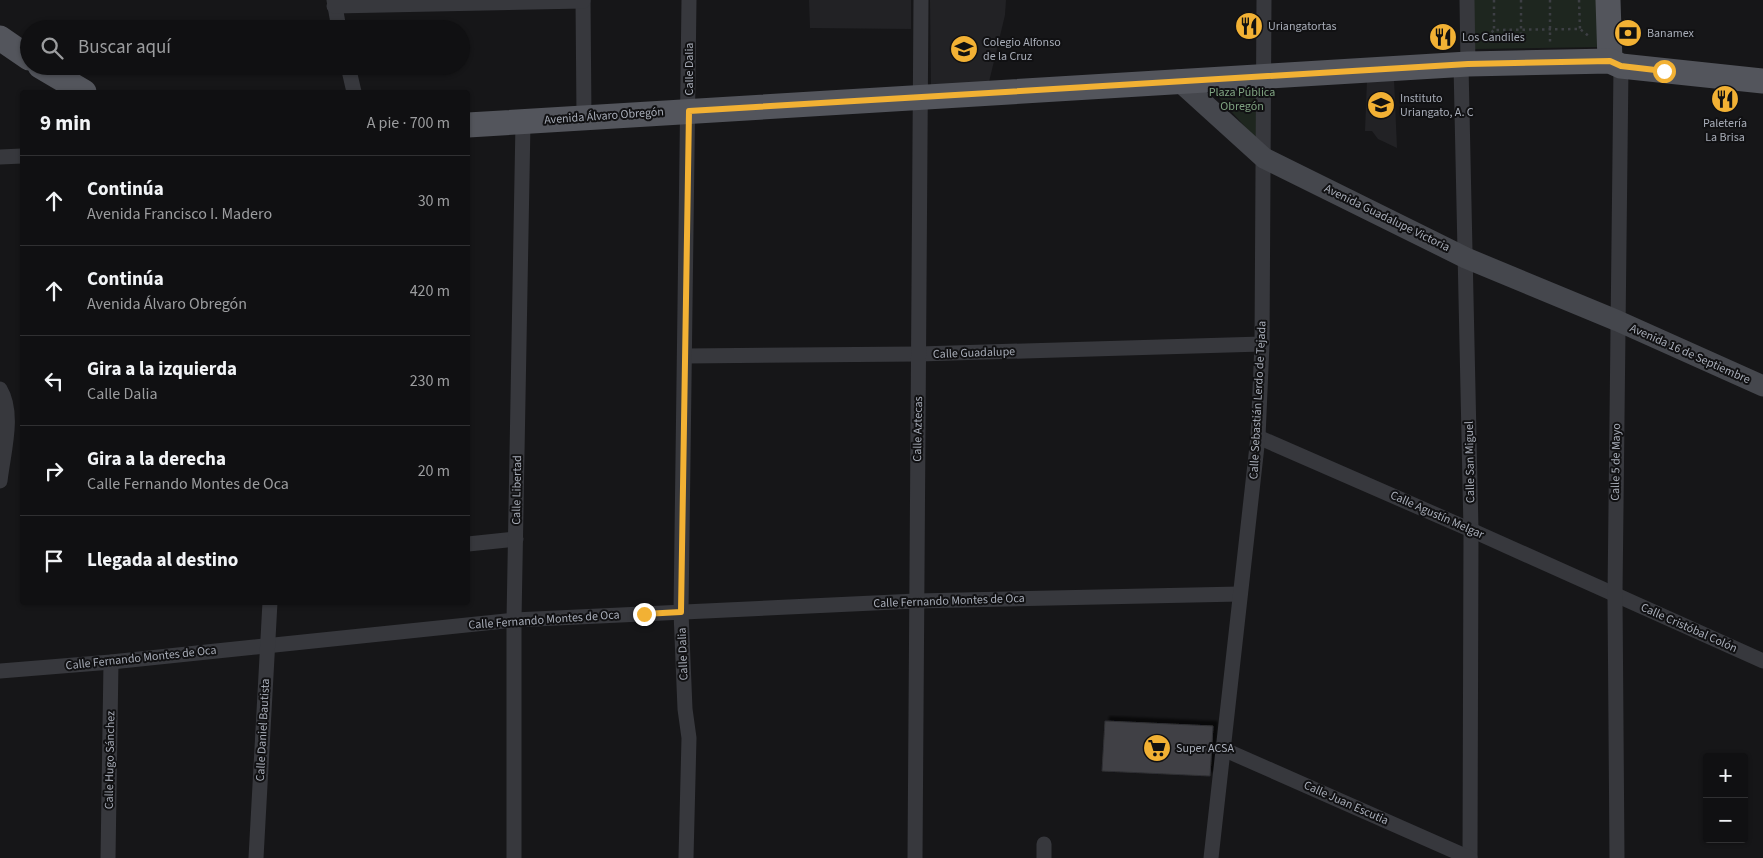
<!DOCTYPE html>
<html lang="es">
<head>
<meta charset="utf-8">
<style>
	:root { --surface:#101012; --page:#19191b; --text:#f1f3f6; --muted:#9c9d9f; --line:#303032 }
	body { margin:0; font-family:"Source Sans 3",sans-serif; background:var(--page); color:var(--text) }
	.controls { position:absolute; right:15px; bottom:15px; display:grid; overflow:hidden; border-radius:5px; box-shadow:0 1px 4px #0004 }
	.controls button { width:45px; height:45px; display:grid; place-items:center; padding:0; border:0; border-bottom:1px solid var(--line); background:var(--surface); color:var(--text); font:25px sans-serif }
	.stop { position:absolute; width:15px; height:15px; margin:-11px; border:4px solid #f2b134; border-radius:50%; background:#fff }
	.stop.end { background:#f2b134; border-color:#fff; box-shadow:0 1px 5px #0008 }
	.list { margin:0; padding:0; list-style:none }
	h2 { display:flex; justify-content:space-between; align-items:center; height:65px; margin:0; padding:0 20px; font-size:21px }
	h2 small { font-size:16px; font-weight:400; color:var(--muted) }
	.list li { display:grid; grid-template-columns:32px 1fr auto; gap:15px; align-items:center; box-sizing:border-box; height:90px; padding:0 20px; border-top:1px solid var(--line) }
	.list b { display:block; font-size:19px; white-space:nowrap }
	.list p { margin:0; font-size:16px; white-space:nowrap; color:var(--muted) }
	.list em { font-size:16px; font-style:normal; color:var(--muted) }
	.icon { flex:none; width:28px; height:28px; fill:none; stroke:currentColor; stroke-width:2; stroke-linecap:round; stroke-linejoin:round }
	.map { position:relative; flex:none; width:1763px; height:858px; overflow:hidden }
	.search { position:absolute; background:var(--surface); box-shadow:0 1px 4px #0004; left:20px; top:20px; width:450px; height:55px; display:flex; align-items:center; gap:12px; box-sizing:border-box; padding:0 18px; border-radius:28px; color:var(--muted); font-size:19px }
	.panel { position:absolute; background:var(--surface); box-shadow:0 1px 4px #0004; left:20px; top:90px; width:450px; height:515px; border-radius:5px }
	.map>svg:first-child { display:block }
	.built { fill:#222225 }
	.green { fill:#1e261f }
	.building { fill:#404145; stroke:#303034; filter:url(#shadow) }
	.lines { fill:none; stroke-linecap:round; stroke-linejoin:round }
	.path { stroke:#3d3f44; stroke-width:2.5; stroke-dasharray:2.5 4; stroke-linecap:butt }
	.street { stroke:#37383d; stroke-width:15 }
	.secondary { stroke:#45474d; stroke-width:21 }
	.primary { stroke:#53555c; stroke-width:25 }
	.route { stroke:#f2b134; stroke-width:6 }
	.labels { text-anchor:middle; dominant-baseline:central; stroke-width:4; stroke-linejoin:round; paint-order:stroke }
	.poi-label { font-size:12px; fill:#a8adb8; stroke:#111113; text-anchor:start }
	.street-label { font-size:12px; fill:#a8adb8; stroke:#111113 }
	.park-label { font-size:12px; fill:#7fa381; stroke:#111113 }
</style>
</head>
<body>
<div class="map">
<svg width="1763" height="858" viewBox="0 0 1763 858">
	<defs>
		<filter id="shadow"><feDropShadow dx="4.5" dy="-4.5" stdDeviation="1" flood-color="#0009"/></filter>
	</defs>
	<rect width="100%" height="100%" fill="#161618"/>
	<!-- built -->
	<g class="built">
		<path d="M 809,0 L 911,0 L 911,29 L 810,28 Z"/>
		<path d="M 930,0 L 1006,0 L 1005,15 L 989,82 L 931,87 Z"/>
		<path d="M 1394,79 L 1397,148 L 1378,139 L 1372,131 L 1365,131 L 1367,80 Z"/>
	</g>
	<!-- green -->
	<g class="green">
		<path d="M 1471,0 L 1600,0 L 1601,47 L 1472,49 Z"/>
		<path d="M 1205,82 L 1259,82 L 1257,140 Z"/>
	</g>
	<!-- building -->
	<path class="building" d="M 1105,721 L 1213,726 L 1210,776 L 1102,771 Z"/>
	<g class="lines">
		<!-- path -->
		<g class="path">
			<path d="M 1494,0 L 1494,30 L 1580,29 L 1590,37"/>
			<path d="M 1521,0 L 1521,43"/>
			<path d="M 1550,0 L 1550,43"/>
			<path d="M 1579,0 L 1580,29"/>
			<path d="M 1482,41 L 1494,30"/>
		</g>
		<!-- street -->
		<g class="street">
			<path d="M 334,0 L 339,29"/>
			<path d="M 583,0 L 584,117"/>
			<path d="M 1467,0 L 1468,64"/>
			<path d="M 334,6 L 583,1"/>
			<path d="M 1461,65 L 1471,530 L 1470,858"/>
			<path d="M 348,66 L 354,92"/>
			<path d="M 0,157 L 22,156"/>
			<path d="M 686,356 L 919,354 L 1262,344"/>
			<path d="M 0,389 C 15,414 3,453 0,481"/>
			<path d="M 1258,437 L 1471,530 L 1763,661"/>
			<path d="M 468,544 L 516,539"/>
			<path d="M 0,671 L 111,662 L 514,620 L 916,601 L 1240,594"/>
			<path d="M 1223,749 L 1470,858"/>
			<path d="M 108,858 L 111,662"/>
			<path d="M 256,858 L 270,602"/>
			<path d="M 514,858 L 514,620 L 523,122"/>
			<path d="M 686,858 L 689,738 L 685,709 L 681,612 L 689,0"/>
			<path d="M 915,858 L 921,0"/>
			<path d="M 1044,858 L 1044,844"/>
			<path d="M 1211,858 L 1258,437 L 1262,344 L 1264,0"/>
			<path d="M 1617,858 L 1615,595 L 1621,66"/>
		</g>
		<!-- secondary -->
		<path class="secondary" d="M 1178,80 L 1264,158 L 1466,258 L 1618,321 L 1763,386"/>
		<!-- primary -->
		<g class="primary">
			<path d="M 1608,0 L 1610,61"/>
			<path d="M 0,38 L 29,58"/>
			<path d="M 40,66 L 84,92"/>
			<path d="M 468,125 L 1468,64 L 1610,61 L 1621,66 L 1763,81"/>
		</g>
	</g>
	<g class="lines">
		<!-- route -->
		<path class="route" d="M 644,614 L 681,612 L 689,111 L 1468,64 L 1610,61 L 1621,66 L 1664,71"/>
	</g>
	<!-- icons -->
	<defs>
		<g id="restaurant-disc" transform="scale(1.4375)"><circle r="9.5" fill="#f2b134" stroke="#111113"/><path d="M-5-6h1v4h1v-4h1v4h1v-4h1v5L-1.5 .5V6h-2V.5L-5-1ZM5-6V6H3V1.5H1.5Q1.5-4 5-6Z" fill="#111"/></g>
		<g id="bank-disc" transform="scale(1.4375)"><circle r="9.5" fill="#f2b134" stroke="#111113"/><path d="M-6-4H6V4H-6ZM0-2.3a2.3 2.3 0 1 0 0 4.6a2.3 2.3 0 1 0 0-4.6Z" fill="#111"/></g>
		<g id="school-disc" transform="scale(1.4375)"><circle r="9.5" fill="#f2b134" stroke="#111113"/><path d="M0-5L7-2L0 1L-7-2ZM-4 1L0 2.5L4 1V4Q0 6-4 4Z" fill="#111"/></g>
		<g id="university-disc" transform="scale(1.4375)"><circle r="9.5" fill="#f2b134" stroke="#111113"/><path d="M0-5L7-2L0 1L-7-2ZM-4 1L0 2.5L4 1V4Q0 6-4 4Z" fill="#111"/></g>
		<g id="supermarket-disc" transform="scale(1.4375)"><circle r="9.5" fill="#f2b134" stroke="#111113"/><path d="M-6-5.5h2.5l.6 2H6L4.5 2H-2.5L-4.4-4H-6ZM-1.5 3.2a1.3 1.3 0 1 0 .1 0ZM3 3.2a1.3 1.3 0 1 0 .1 0Z" fill="#111"/></g>
	</defs>
	<g fill-rule="evenodd">
		<use href="#restaurant-disc" x="1249" y="26"/>
		<use href="#bank-disc" x="1628" y="33"/>
		<use href="#restaurant-disc" x="1443" y="37"/>
		<use href="#school-disc" x="964" y="49"/>
		<use href="#restaurant-disc" x="1725" y="99"/>
		<use href="#university-disc" x="1381" y="105"/>
		<use href="#supermarket-disc" x="1157" y="748"/>
	</g>
	<g class="labels">
		<!-- poi labels -->
		<g class="poi-label">
			<text x="1268" y="26">Uriangatortas</text>
			<text x="1647" y="33">Banamex</text>
			<text x="1462" y="37">Los Candiles</text>
			<text x="983" y="42">Colegio Alfonso<tspan x="983" dy="14">de la Cruz</tspan></text>
			<text x="1400" y="98">Instituto<tspan x="1400" dy="14">Uriangato, A. C</tspan></text>
			<text x="1725" y="123" text-anchor="middle">Paletería<tspan x="1725" dy="14">La Brisa</tspan></text>
			<text x="1176" y="748">Super ACSA</text>
		</g>
		<!-- street labels -->
		<g class="street-label">
			<text transform="translate(689 69) rotate(-90)">Calle Dalia</text>
			<text transform="translate(604 116) rotate(-4)">Avenida Álvaro Obregón</text>
			<text transform="translate(1387 218) rotate(26)">Avenida Guadalupe Victoria</text>
			<text transform="translate(974 353) rotate(-2)">Calle Guadalupe</text>
			<text transform="translate(1690 354) rotate(24)">Avenida 16 de Septiembre</text>
			<text transform="translate(1258 400) rotate(-87)">Calle Sebastián Lerdo de Tejada</text>
			<text transform="translate(918 429) rotate(-89)">Calle Aztecas</text>
			<text transform="translate(1470 462) rotate(-91)">Calle San Miguel</text>
			<text transform="translate(1616 462) rotate(-89)">Calle 5 de Mayo</text>
			<text transform="translate(517 490) rotate(-89)">Calle Libertad</text>
			<text transform="translate(1437 515) rotate(24)">Calle Agustín Melgar</text>
			<text transform="translate(949 601) rotate(-2)">Calle Fernando Montes de Oca</text>
			<text transform="translate(544 620) rotate(-4)">Calle Fernando Montes de Oca</text>
			<text transform="translate(1689 628) rotate(24)">Calle Cristóbal Colón</text>
			<text transform="translate(683 654) rotate(-92)">Calle Dalia</text>
			<text transform="translate(141 658) rotate(-6)">Calle Fernando Montes de Oca</text>
			<text transform="translate(263 730) rotate(-87)">Calle Daniel Bautista</text>
			<text transform="translate(110 760) rotate(-89)">Calle Hugo Sánchez</text>
			<text transform="translate(1346 803) rotate(24)">Calle Juan Escutia</text>
		</g>
		<!-- park labels -->
		<g class="park-label">
			<text x="1242" y="92">Plaza Pública<tspan x="1242" dy="14">Obregón</tspan></text>
		</g>
	</g>
</svg>
<div class="controls">
<button>+</button>
<button>−</button>
</div>
<div class="stop" style="left:1664px;top:71px"></div>
<div class="stop end" style="left:644px;top:614px"></div>
<div class="search"><svg class="icon" aria-label="search" viewBox="0 0 24 24"><circle cx="10" cy="10" r="6"/><path d="M15 15l6 6"/></svg>Buscar aquí</div>
<section class="panel">
<h2>9 min<small>A pie · 700 m</small></h2>
<ul class="list">
<li><svg class="icon" aria-label="ahead" viewBox="0 0 24 24"><path d="M12 20V5M6 11l6-6 6 6"/></svg><div><b>Continúa</b><p>Avenida Francisco I. Madero</p></div><em>30 m</em></li>
<li><svg class="icon" aria-label="ahead" viewBox="0 0 24 24"><path d="M12 20V5M6 11l6-6 6 6"/></svg><div><b>Continúa</b><p>Avenida Álvaro Obregón</p></div><em>420 m</em></li>
<li><svg class="icon" aria-label="left" viewBox="0 0 24 24"><path d="M17 20v-9H6M10 6l-5 5 5 5"/></svg><div><b>Gira a la izquierda</b><p>Calle Dalia</p></div><em>230 m</em></li>
<li><svg class="icon" aria-label="right" viewBox="0 0 24 24"><path d="M7 20v-9h11M14 6l5 5-5 5"/></svg><div><b>Gira a la derecha</b><p>Calle Fernando Montes de Oca</p></div><em>20 m</em></li>
<li><svg class="icon" aria-label="arrive" viewBox="0 0 24 24"><path d="M6 21V4h12l-3 4 3 4H6"/></svg><div><b>Llegada al destino</b></div></li>
</ul>
</section>
</div>
</body>
</html>
